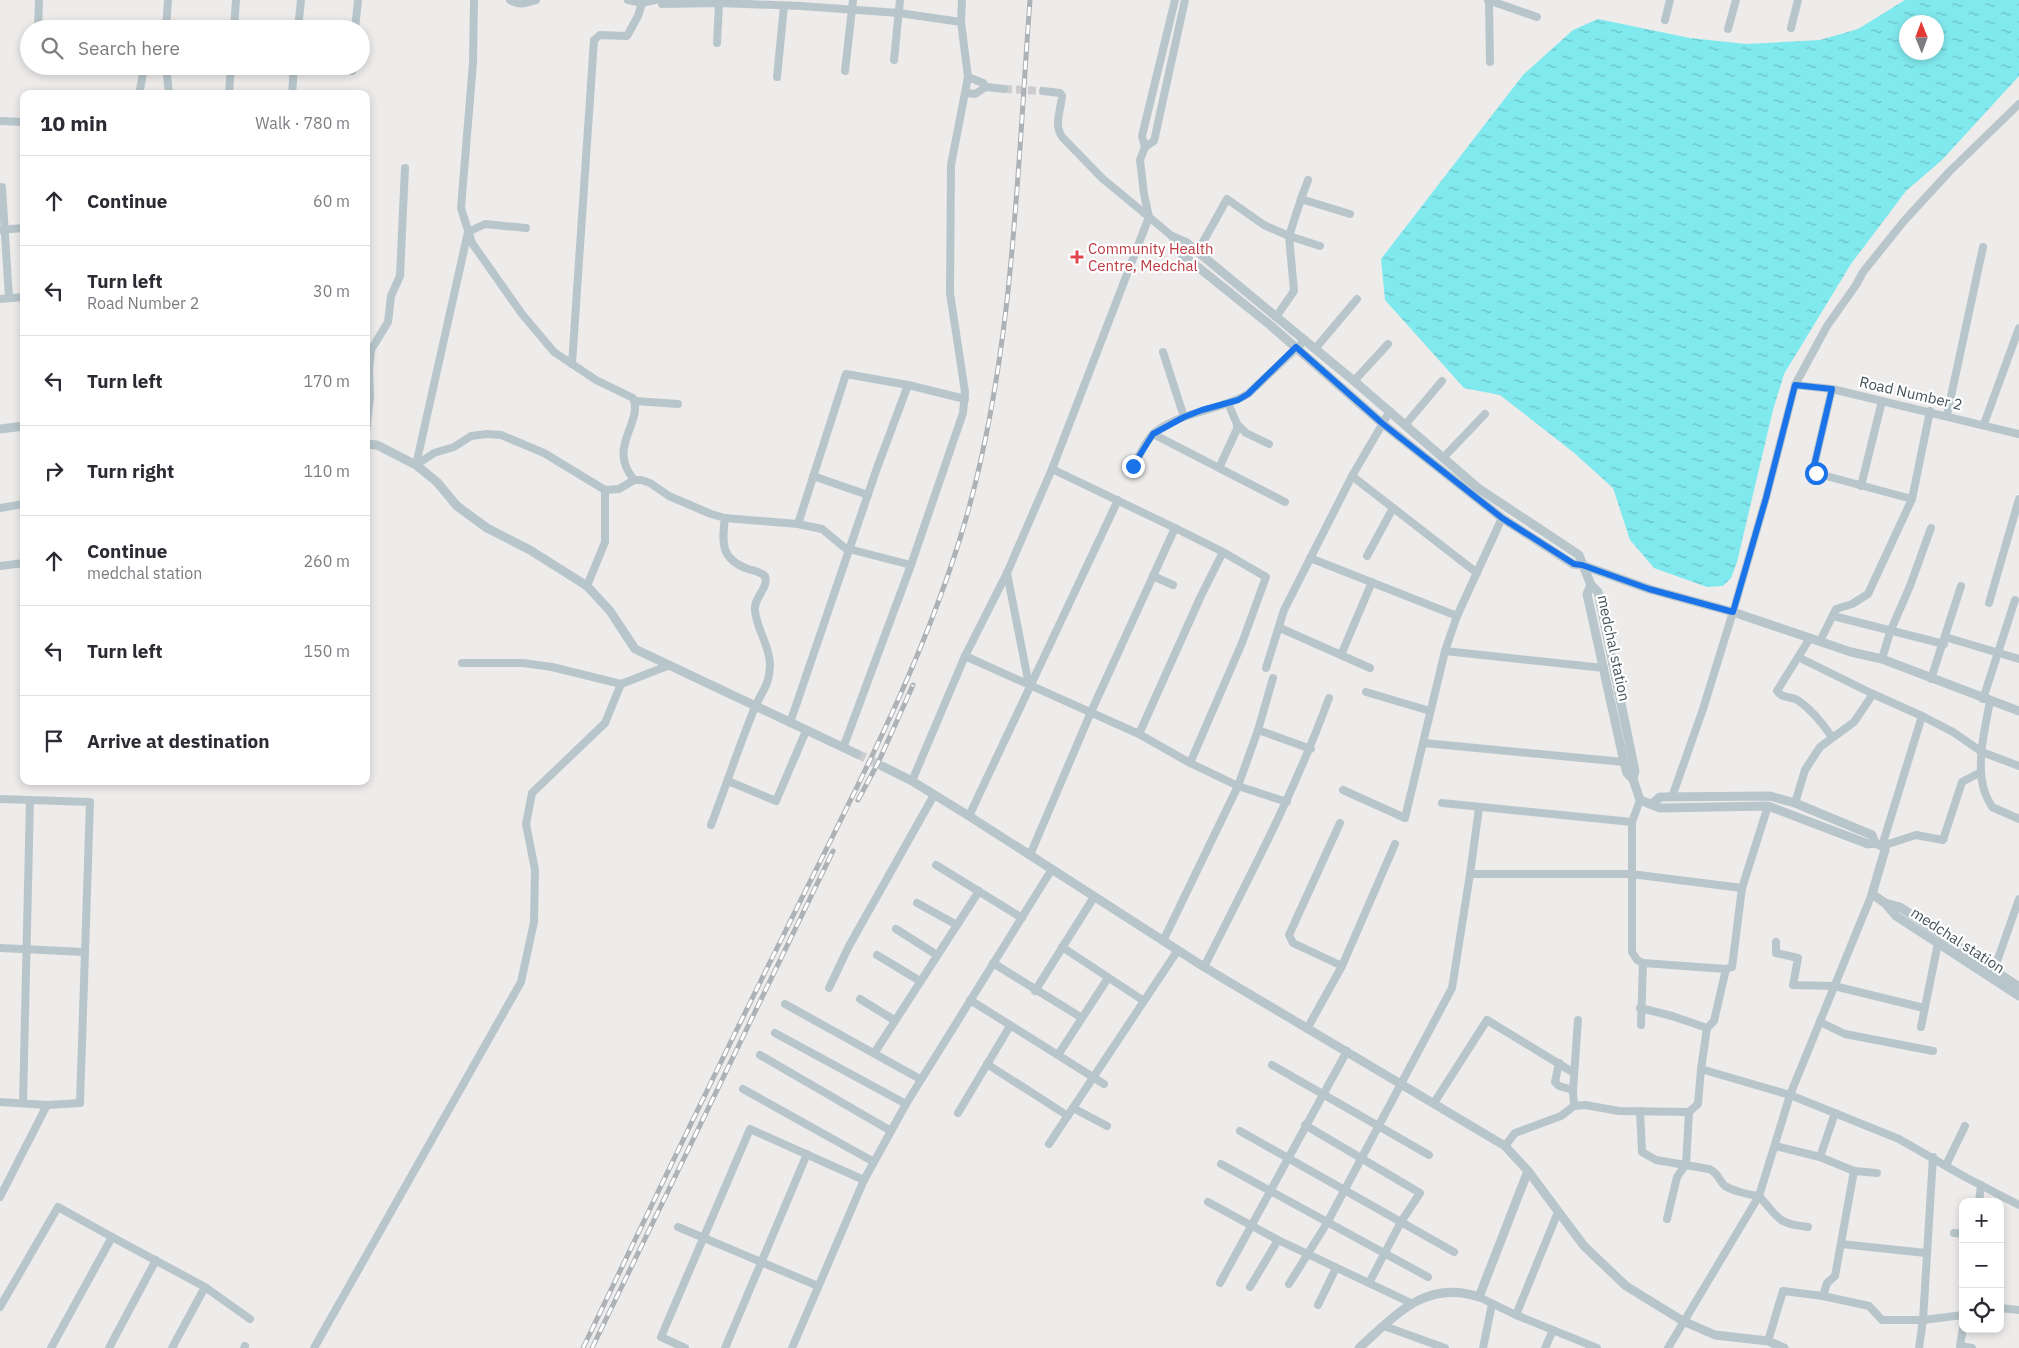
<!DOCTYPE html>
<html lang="en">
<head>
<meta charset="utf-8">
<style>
	:root { --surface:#fff; --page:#f7f7f7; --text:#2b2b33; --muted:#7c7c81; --line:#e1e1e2 }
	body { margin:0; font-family:"IBM Plex Sans",sans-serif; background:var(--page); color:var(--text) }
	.controls { position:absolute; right:15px; bottom:15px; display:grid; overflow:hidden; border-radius:10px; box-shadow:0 2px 8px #0003 }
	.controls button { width:45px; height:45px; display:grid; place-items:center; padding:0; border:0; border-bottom:1px solid var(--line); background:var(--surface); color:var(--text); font:25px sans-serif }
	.compass { position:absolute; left:1899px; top:15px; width:45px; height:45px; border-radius:50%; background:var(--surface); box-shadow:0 2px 8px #0003; rotate:359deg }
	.stop { position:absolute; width:15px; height:15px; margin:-11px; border:4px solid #1a73e8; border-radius:50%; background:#fff }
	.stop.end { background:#1a73e8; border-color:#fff; box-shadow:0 1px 5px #0008 }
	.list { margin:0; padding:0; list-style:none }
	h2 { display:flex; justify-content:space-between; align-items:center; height:65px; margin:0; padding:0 20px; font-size:21px }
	h2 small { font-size:16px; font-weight:400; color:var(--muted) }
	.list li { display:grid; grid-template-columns:32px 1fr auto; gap:15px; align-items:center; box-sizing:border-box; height:90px; padding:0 20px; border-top:1px solid var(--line) }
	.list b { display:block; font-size:19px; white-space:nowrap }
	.list p { margin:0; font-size:16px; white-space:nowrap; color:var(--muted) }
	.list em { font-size:16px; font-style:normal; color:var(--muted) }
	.icon { flex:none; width:28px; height:28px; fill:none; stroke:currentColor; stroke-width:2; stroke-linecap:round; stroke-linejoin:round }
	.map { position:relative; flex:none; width:2019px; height:1348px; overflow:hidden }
	.search { position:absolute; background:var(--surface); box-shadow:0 2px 8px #0003; left:20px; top:20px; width:350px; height:55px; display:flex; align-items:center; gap:12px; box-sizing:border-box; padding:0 18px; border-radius:28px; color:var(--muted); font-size:19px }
	.panel { position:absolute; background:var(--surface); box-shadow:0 2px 8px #0003; left:20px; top:90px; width:350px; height:695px; border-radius:10px }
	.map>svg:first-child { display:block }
	.water { fill:url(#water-ripples); fill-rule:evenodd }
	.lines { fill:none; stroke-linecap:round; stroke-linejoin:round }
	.minor-tunnel { stroke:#ccccce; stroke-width:8; stroke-dasharray:8 4; stroke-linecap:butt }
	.tertiary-tunnel { stroke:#ccccce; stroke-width:9; stroke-dasharray:9 4.5; stroke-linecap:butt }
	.minor { stroke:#b8c6cc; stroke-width:8 }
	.tertiary { stroke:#b8c6cc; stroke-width:9 }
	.rail-casing { stroke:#adb2b6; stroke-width:5 }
	.rail { stroke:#fff; stroke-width:3; stroke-dasharray:9; stroke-linecap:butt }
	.route { stroke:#1a73e8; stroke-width:6 }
	.health-dot { fill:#e0444e; stroke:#fff; stroke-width:2 }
	.labels { text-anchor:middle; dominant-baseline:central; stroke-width:4.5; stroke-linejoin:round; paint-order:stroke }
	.health-label { font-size:15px; fill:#be3a42; stroke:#fff; text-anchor:start }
	.street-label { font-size:15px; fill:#435259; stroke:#fff }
</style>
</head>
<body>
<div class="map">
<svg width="2019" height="1348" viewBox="0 0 2019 1348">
	<defs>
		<pattern id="water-ripples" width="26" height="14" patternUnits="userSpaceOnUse" patternTransform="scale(1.25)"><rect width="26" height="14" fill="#80e9ee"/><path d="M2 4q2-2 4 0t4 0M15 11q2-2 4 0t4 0" fill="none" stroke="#6abfc4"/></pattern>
	</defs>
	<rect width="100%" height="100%" fill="#eeebeb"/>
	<!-- water -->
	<path class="water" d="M 1905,0 L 2019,0 L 2019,76 L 1942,160 L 1906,191 L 1851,264 L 1784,374 L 1773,410 L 1737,562 L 1731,578 L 1723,586 L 1707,587 L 1654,568 L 1630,540 L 1613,488 L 1573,452 L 1500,395 L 1464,388 L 1385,300 L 1381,259 L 1523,75 L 1573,30 L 1598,19 L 1690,38 L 1746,44 L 1820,40 L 1858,29 ZM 1906,22 L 1936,22 L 1936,52 L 1906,52 Z"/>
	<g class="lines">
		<!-- minor-tunnel -->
		<path class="minor-tunnel" d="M 1004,89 L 1043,91"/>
		<!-- tertiary-tunnel -->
		<path class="tertiary-tunnel" d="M 857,754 L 882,766"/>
		<!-- minor -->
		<g class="minor">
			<path d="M 474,0 L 473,63 L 461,208 L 472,243 L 522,314 L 554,352 L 596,380 L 633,398 C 644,423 606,446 634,480"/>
			<path d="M 510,0 C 520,6 526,3 536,0"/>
			<path d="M 628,0 L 642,3 L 655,0"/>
			<path d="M 662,0 L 662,4 L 719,3 L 801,6 L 899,13 L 961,22"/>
			<path d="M 1175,0 L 1142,136 L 1145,147 L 1154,141 L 1185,0"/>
			<path d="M 1488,0 L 1537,17"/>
			<path d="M 1489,0 L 1490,62"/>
			<path d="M 1665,20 L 1670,0"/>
			<path d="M 1791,28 L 1798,0"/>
			<path d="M 38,29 L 39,0"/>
			<path d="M 166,29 L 168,0"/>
			<path d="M 234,29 L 236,0"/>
			<path d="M 298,29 L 301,0"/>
			<path d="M 355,29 L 358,0"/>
			<path d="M 1728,29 L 1736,0"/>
			<path d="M 717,43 L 719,3"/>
			<path d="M 894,60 L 900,0"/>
			<path d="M 166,66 L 169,94"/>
			<path d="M 352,71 L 352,66"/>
			<path d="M 845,71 L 853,0"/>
			<path d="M 777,77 L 784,6"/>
			<path d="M 968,77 L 983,83 L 986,87"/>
			<path d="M 966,93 L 975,94 L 986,87 L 1004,89"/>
			<path d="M 139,94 L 143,74 L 149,66"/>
			<path d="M 229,94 L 231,66"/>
			<path d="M 292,94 L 294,66"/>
			<path d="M 0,121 L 24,122"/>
			<path d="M 1145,147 L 1140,160 L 1144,194 L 1149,217 L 1173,237"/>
			<path d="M 2,187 L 9,298"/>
			<path d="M 1301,199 L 1308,180"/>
			<path d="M 0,230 L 24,228"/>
			<path d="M 1198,251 L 1227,199 L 1264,225 L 1289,236 L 1301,199 L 1350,214"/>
			<path d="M 0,299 L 24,297"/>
			<path d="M 1276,317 L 1294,291 L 1289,236 L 1320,246"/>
			<path d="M 1315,349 L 1357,299"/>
			<path d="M 1163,352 L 1184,417"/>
			<path d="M 572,364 L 594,40 L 600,35 L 627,36 L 638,16 L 642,3"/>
			<path d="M 1354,381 L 1388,344"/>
			<path d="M 1795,385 L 1832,389 L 2019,434"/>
			<path d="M 1832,389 L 1814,466 L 1815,473 L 1912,499"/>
			<path d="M 635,401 L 678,404"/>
			<path d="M 1947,415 L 1983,247"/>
			<path d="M 1237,424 L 1246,433 L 1269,444"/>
			<path d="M 1984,424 L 2019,328"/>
			<path d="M 1405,425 L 1442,381"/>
			<path d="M 366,433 L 370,396 L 369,370 L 371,350 L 388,322 L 391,296 L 400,276 L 405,168"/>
			<path d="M 1153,434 L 1285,502"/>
			<path d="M 1443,458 L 1485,414"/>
			<path d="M 416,465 L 434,453 L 454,447 L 471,436 L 487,434 L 501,435 L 544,453 L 605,490 L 619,489 L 634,480 L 641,480 L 650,483 L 669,496 L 711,514 L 725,518 L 798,524 L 822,529 L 845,548 L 911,565"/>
			<path d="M 416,465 L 468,232 L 485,224 L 526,228"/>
			<path d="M 1133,467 C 1139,457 1145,441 1154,433 C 1182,411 1219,411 1248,394 L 1305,340"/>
			<path d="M 1219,468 L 1237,429 L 1237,424 L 1228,403"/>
			<path d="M 813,476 L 868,495"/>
			<path d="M 1352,476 L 1477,573"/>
			<path d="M 1861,486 L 1882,401"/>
			<path d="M 0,508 L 24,504"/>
			<path d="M 798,524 L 846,374 L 908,385 L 965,399"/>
			<path d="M 1175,528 L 1223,552 L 1266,577 L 1242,643 L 1190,763"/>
			<path d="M 1367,556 L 1393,508"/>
			<path d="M 1310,558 L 1457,616"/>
			<path d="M 0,566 L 24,563"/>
			<path d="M 1007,573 L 1029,685"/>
			<path d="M 1153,576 L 1173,585"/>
			<path d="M 587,586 L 605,542 L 605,490"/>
			<path d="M 1989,603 L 2019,499"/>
			<path d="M 1833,616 L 1944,644"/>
			<path d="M 1280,628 L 1341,655"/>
			<path d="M 1945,637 L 2019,659"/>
			<path d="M 1810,638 L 1777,691 C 1782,699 1792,696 1799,701 C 1812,710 1823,724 1832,737"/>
			<path d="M 1820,641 L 1836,609 L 1852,604 L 1868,594 L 1912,499 L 1930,411"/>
			<path d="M 1445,651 L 1604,668"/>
			<path d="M 965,656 L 1139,734 L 1190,763 L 1238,786 L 1287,802"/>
			<path d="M 1798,657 L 1873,694 L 1922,716 L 1953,732 L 1982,752 L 2019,766"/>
			<path d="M 1882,659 L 1890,632 L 1910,586 L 1931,528"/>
			<path d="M 462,663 L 523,663 L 552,667 L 621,684 L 670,665"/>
			<path d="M 1266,668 L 1284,610 L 1352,476 L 1390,411"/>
			<path d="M 1370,668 L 1341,655 L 1372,582"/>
			<path d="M 1931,679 L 1961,586"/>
			<path d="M 1366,692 L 1430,711"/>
			<path d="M 1983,699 L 2015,600"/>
			<path d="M 1990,701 C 1985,729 1976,762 1984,790 C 1986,796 1989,802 1992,807 L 2019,819"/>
			<path d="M 790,723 L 877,468 L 908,385"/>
			<path d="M 1258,730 L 1311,749"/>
			<path d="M 1139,734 L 1200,598 L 1223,552"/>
			<path d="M 1424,743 L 1624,762"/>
			<path d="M 843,748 L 911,565 L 963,413 L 965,392 L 950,293 L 951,165 L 968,77 L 961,22 L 962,0"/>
			<path d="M 728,781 L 776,801 L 806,731"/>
			<path d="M 912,781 L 965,656 L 1007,573 L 1052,469 L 1149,217 L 1103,179 L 1063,138 C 1053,126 1061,110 1062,96 L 1060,93 L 1043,91"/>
			<path d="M 1343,790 L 1405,818 L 1445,651 L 1457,616 L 1502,518"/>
			<path d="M 1672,797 L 1703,709 L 1733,612 L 1766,498 L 1795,385 L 1827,326 L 1856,285 L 1863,272 L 1904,221 L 1949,172 L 2019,104"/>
			<path d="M 0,799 L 90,802 L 80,1103 L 47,1105 L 0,1102"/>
			<path d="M 1442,803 L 1632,822 L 1640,800"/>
			<path d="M 1795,803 L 1805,770 L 1820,747 L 1854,722 L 1873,694"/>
			<path d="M 1479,808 L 1470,874 L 1631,874 L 1742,888"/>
			<path d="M 969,816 L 1118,500"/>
			<path d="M 1632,822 L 1632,952 L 1637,960 L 1643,963 L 1641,1025"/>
			<path d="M 1340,823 L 1289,935 L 1293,943 L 1342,966"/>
			<path d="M 711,825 C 726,786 739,746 755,707 C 762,691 770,684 770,665 C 770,646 757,630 755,611 C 753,597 769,589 765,576 C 759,571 755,571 748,569 C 720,559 722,542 725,518"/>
			<path d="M 1882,846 L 1916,835 L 1943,840 L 1962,782 L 1981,772"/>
			<path d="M 1882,846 L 1922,716"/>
			<path d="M 1030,855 L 1091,712 L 1175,528 L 1052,469"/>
			<path d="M 936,865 L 1022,918"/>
			<path d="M 917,903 L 957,925"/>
			<path d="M 896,929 L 937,955"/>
			<path d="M 1163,941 L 1238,786 L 1258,730 L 1273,678"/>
			<path d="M 1776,942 L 1776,953 L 1798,958 L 1793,985 L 1834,986 L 1924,1008"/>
			<path d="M 1062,947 L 1144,1001 L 1178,950"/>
			<path d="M 0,948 L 85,952"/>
			<path d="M 877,955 L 920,981"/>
			<path d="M 993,963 L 1082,1018"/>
			<path d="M 1643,963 L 1726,969"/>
			<path d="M 1204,967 C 1249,878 1295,791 1329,698"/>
			<path d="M 1994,970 L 2019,899"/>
			<path d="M 829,988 L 849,946 L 934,795"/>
			<path d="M 1035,991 L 1094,897"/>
			<path d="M 860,999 L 894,1020"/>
			<path d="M 970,1000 L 1104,1084"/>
			<path d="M 785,1004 L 920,1079"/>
			<path d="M 1640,1008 L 1672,1016 L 1707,1028"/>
			<path d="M 1820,1022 L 1845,1034 L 1933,1051"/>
			<path d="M 1921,1027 L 1938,943"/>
			<path d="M 1307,1029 L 1342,966 L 1395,844"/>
			<path d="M 775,1033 L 906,1104"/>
			<path d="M 875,1052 L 979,891"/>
			<path d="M 760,1055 L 891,1131"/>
			<path d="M 1058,1055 L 1108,978"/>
			<path d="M 1559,1063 L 1555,1082 L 1559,1086 L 1573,1090 L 1574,1106"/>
			<path d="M 987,1064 L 1068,1116"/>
			<path d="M 1272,1065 L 1429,1155"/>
			<path d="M 1701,1069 L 1790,1095 L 1899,1139 L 1965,1177 L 2019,1205"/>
			<path d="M 743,1089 L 874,1162"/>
			<path d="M 1573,1090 L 1578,1020"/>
			<path d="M 23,1103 L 30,800"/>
			<path d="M 1434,1103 L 1487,1020 L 1574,1073"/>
			<path d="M 1073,1108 L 1107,1126"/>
			<path d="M 1640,1111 L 1642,1152 L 1656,1160 L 1709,1169 C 1719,1173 1718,1180 1725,1186 C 1733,1191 1750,1195 1759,1196 C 1779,1218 1777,1224 1808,1227"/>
			<path d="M 958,1113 L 1010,1026"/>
			<path d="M 1835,1113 L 1820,1157 L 1854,1171 L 1877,1173"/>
			<path d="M 1305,1125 L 1420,1193 L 1401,1222 L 1369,1283"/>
			<path d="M 1240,1131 L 1454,1252"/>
			<path d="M 1049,1144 L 1144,1001"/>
			<path d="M 1505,1146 L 1515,1133 L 1561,1116 L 1574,1106 L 1585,1105 L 1619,1111 L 1689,1112 L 1698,1104 L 1701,1069 L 1707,1028 L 1714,1021 L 1726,969 L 1732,967 L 1742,888 L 1768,806"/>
			<path d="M 1775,1146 L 1820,1157"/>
			<path d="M 1221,1164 L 1428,1277"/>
			<path d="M 1946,1165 L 1965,1126"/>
			<path d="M 0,1197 L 47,1105"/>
			<path d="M 1208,1202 L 1278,1240 L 1411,1303"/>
			<path d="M 1979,1202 L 1981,1185"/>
			<path d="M 1667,1219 L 1677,1177 L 1686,1164 L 1689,1112"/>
			<path d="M 678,1227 L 818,1286"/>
			<path d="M 1954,1233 L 1963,1234"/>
			<path d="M 1841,1244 L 1926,1253"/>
			<path d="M 1220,1283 L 1347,1051"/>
			<path d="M 1289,1284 L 1327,1223 L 1452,988 L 1470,874"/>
			<path d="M 1250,1287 L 1278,1240"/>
			<path d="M 1823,1296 L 1827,1283 L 1835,1276 L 1854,1171"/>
			<path d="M 1479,1297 L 1516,1315 L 1597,1348"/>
			<path d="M 1318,1305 L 1336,1268"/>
			<path d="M 0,1307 L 58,1207 L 112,1237"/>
			<path d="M 2000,1308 L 2019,1310"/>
			<path d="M 1516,1315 L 1558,1212"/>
			<path d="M 1384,1326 L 1445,1348"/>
			<path d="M 1963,1328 L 1960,1346 L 1972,1348"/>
			<path d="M 1768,1341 L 1783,1291 L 1823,1296 L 1869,1306 L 1882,1320 L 1923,1320 L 1963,1315"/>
			<path d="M 51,1348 L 112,1237 L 205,1287 L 250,1319"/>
			<path d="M 109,1348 L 156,1260"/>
			<path d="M 172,1348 L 205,1287"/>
			<path d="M 244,1348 L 245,1346"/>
			<path d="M 314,1348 L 521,982 L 534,922 L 535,870 L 526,824 L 532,793 L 605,723 L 621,684"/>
			<path d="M 685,1348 L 661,1337 L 750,1129 L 864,1180"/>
			<path d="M 725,1348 L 807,1154"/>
			<path d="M 792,1348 L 864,1180 L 906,1104 L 1052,869"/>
			<path d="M 1483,1348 L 1492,1304"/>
			<path d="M 1545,1348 L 1553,1330"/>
			<path d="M 1668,1348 L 1759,1196 L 1790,1095 L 1872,894"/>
			<path d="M 1919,1348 L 1923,1320 L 1933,1157"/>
		</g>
		<!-- tertiary -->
		<g class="tertiary">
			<path d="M 1173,237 L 1178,251 L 1270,325 L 1383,424 L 1502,518 L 1573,564 L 1582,565 L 1649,589 L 1733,612 L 1851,652 L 1882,659 L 2019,711"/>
			<path d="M 1173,237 L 1187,243 L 1354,381 L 1478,488 L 1579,555 L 1591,585 L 1598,592 L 1635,771 L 1633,779"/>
			<path d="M 0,429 L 24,426"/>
			<path d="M 366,444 L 377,445 L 416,465 L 437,482 L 457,506 L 487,528 L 530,550 L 587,586 L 610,611 L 635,649 L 857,754"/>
			<path d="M 1591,585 L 1587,594 L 1624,762 L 1627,773 L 1633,779 L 1640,800 L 1660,808 L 1768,806 L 1868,844 L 1875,843"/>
			<path d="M 882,766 L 912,781 L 969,816 L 1204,967 L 1505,1146 L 1528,1171 L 1584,1246 L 1626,1286 L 1683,1321 L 1715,1335 L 1768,1341 L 1784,1348"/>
			<path d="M 1652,804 L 1660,797 L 1770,796 L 1795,803 L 1872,835 L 1875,843"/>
			<path d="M 1875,843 L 1882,846 L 1885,850 L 1872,894 L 1885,903 L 1896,916 L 2019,996"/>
			<path d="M 1885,903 L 1900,907 L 2019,987"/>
			<path d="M 1359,1348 C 1395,1316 1425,1279 1479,1297 L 1528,1171"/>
		</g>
		<!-- rail casing -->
		<g class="rail-casing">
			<g id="rail">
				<path d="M 858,800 L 878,763 L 913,685"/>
				<path d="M 583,1348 C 650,1209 716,1070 785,932 C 852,796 925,662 967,515 C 1014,348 1017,172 1030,0"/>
				<path d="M 592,1348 L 833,851"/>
			</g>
		</g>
		<!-- rail -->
		<use href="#rail" class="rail"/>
	</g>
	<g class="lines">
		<!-- route -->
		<path class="route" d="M 1133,466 L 1153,434 L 1184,417 L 1202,410 L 1238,400 L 1248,394 L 1296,347 L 1383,424 L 1502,518 L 1574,564 L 1582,565 L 1649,589 L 1733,612 L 1766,498 L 1795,385 L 1832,389 L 1814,466 L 1816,473"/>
	</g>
	<!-- markers -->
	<path class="health-dot" d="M1074.5 249.5h5v5h5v5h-5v5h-5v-5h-5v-5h5z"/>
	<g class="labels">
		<!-- health labels -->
		<g class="health-label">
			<text x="1088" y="248">Community Health<tspan x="1088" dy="17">Centre, Medchal</tspan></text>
		</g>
		<!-- street labels -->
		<g class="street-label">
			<text transform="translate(1911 393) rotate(13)">Road Number 2</text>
			<text transform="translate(1614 648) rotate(78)">medchal station</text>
			<text transform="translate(1958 940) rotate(33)">medchal station</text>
		</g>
	</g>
</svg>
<div class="controls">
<button>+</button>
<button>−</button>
<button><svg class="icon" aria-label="locate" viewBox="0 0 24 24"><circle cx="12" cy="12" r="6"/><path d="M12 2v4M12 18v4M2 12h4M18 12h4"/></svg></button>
</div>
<svg class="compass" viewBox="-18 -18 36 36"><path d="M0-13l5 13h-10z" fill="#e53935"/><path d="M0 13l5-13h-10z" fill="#7c7c81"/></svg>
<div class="stop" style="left:1816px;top:473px"></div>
<div class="stop end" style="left:1133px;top:466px"></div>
<div class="search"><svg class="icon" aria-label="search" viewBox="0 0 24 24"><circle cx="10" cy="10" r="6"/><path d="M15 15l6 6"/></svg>Search here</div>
<section class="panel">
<h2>10 min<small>Walk · 780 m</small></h2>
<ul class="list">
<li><svg class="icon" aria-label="ahead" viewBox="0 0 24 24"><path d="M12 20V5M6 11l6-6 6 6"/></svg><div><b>Continue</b></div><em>60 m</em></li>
<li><svg class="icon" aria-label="left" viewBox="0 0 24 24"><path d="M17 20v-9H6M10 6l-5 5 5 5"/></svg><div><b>Turn left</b><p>Road Number 2</p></div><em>30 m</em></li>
<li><svg class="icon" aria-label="left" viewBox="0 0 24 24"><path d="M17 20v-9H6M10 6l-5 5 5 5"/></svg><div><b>Turn left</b></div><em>170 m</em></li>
<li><svg class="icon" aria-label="right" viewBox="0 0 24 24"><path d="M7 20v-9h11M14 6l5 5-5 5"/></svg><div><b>Turn right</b></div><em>110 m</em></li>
<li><svg class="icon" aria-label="ahead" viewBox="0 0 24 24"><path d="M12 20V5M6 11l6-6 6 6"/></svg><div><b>Continue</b><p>medchal station</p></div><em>260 m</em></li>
<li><svg class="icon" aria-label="left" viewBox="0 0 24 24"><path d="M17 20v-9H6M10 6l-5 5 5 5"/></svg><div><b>Turn left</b></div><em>150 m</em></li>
<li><svg class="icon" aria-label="arrive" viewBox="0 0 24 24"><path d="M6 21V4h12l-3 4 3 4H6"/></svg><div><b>Arrive at destination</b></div></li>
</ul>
</section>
</div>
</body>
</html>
